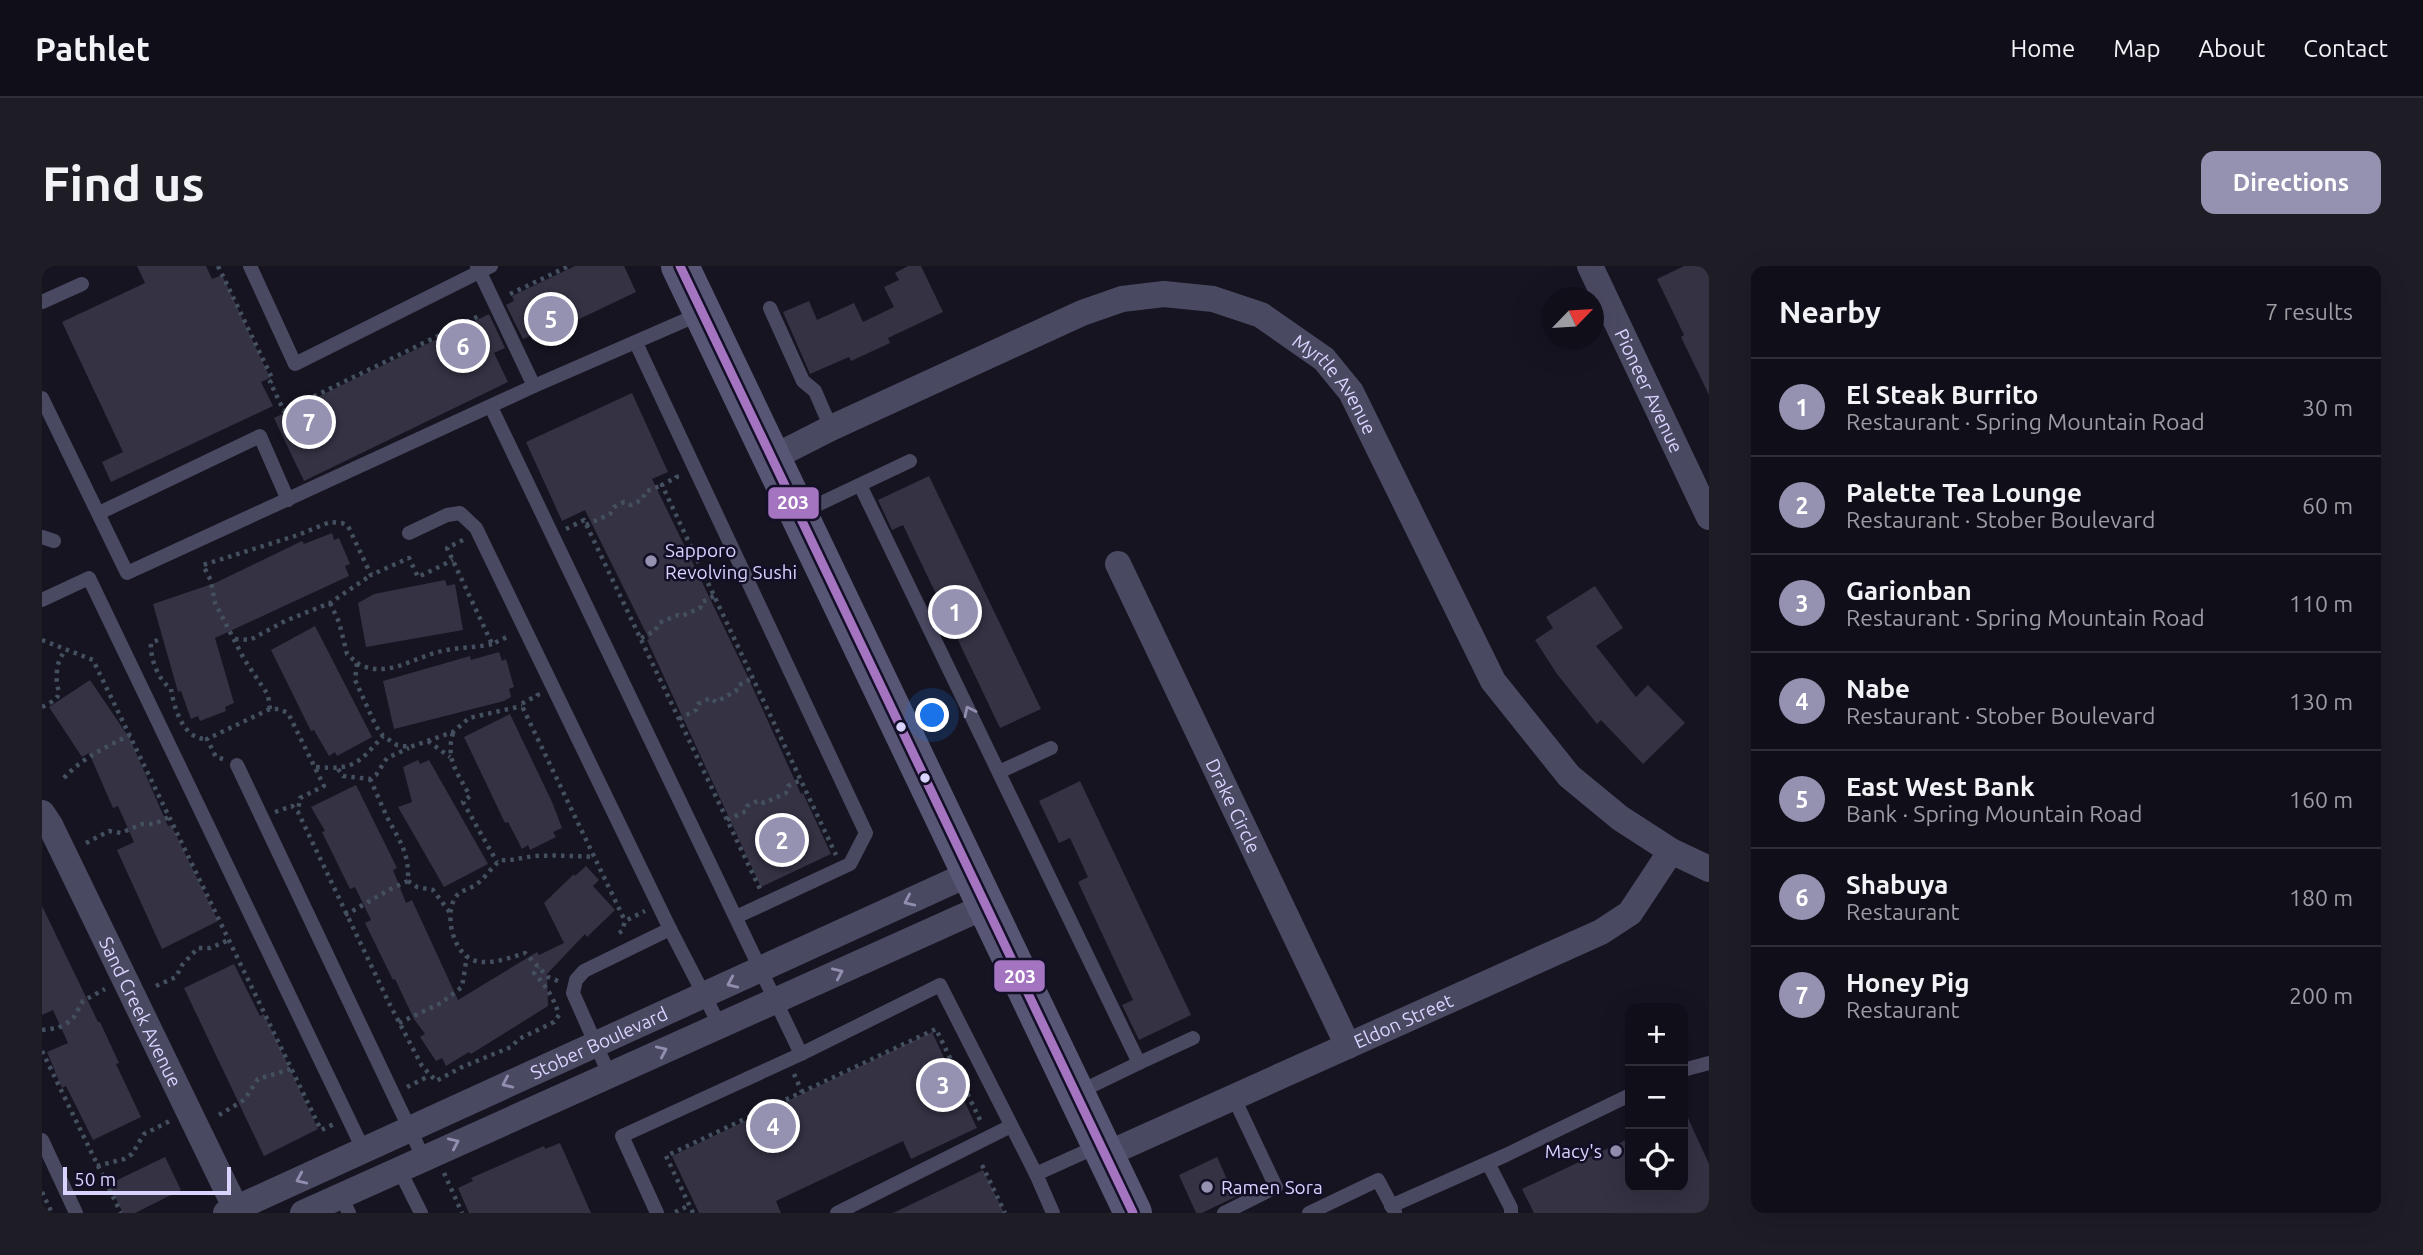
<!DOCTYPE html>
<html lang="en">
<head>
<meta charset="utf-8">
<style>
	:root { --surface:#100f19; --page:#1e1d26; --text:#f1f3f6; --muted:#9c9ca2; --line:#302f38; --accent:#9591b1 }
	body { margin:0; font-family:Ubuntu,sans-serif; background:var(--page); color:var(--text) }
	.controls { position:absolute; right:21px; bottom:21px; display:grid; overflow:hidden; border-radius:14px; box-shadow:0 7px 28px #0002 }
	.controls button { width:63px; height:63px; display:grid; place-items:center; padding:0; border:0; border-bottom:2px solid var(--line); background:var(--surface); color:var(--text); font:35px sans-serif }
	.compass { position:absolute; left:1499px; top:21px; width:63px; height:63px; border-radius:50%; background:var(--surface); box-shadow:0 7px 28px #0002; rotate:65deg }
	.scale { position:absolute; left:21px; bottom:18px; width:168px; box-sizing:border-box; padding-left:7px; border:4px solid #d9d4ff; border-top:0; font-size:19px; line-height:24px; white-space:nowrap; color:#d9d4ff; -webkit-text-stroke:5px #130f26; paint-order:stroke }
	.you { position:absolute; left:891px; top:450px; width:24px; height:24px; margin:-18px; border:5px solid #fff; border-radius:50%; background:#1a73e8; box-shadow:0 0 0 10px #1a73e833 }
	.badge { display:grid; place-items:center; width:46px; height:46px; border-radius:50%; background:var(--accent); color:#fff; font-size:23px; font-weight:700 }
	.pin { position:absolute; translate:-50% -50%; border:4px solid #fff; box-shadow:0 2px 7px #0006 }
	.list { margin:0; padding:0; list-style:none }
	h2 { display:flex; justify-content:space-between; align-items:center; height:91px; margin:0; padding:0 28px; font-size:30px }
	h2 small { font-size:23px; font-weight:400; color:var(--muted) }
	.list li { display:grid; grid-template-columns:46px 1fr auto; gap:21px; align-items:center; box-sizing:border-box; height:98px; padding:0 28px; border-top:2px solid var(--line) }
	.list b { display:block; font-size:26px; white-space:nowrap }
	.list p { margin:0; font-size:23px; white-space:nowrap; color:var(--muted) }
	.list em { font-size:23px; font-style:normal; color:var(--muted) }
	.icon { flex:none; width:38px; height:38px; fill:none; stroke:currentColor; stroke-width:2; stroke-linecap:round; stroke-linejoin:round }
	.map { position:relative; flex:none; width:1667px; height:947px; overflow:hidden; border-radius:14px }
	header { display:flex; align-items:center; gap:42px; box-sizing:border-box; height:98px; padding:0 35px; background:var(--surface); border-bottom:2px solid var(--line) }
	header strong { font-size:33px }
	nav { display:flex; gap:38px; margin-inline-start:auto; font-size:24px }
	.intro { display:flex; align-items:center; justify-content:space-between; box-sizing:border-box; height:168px; padding:0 42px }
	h1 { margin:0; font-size:49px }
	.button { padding:18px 32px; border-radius:14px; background:var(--accent); color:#fff; font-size:24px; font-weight:700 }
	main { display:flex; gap:42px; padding:0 42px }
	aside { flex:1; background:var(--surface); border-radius:14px; box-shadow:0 7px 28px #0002 }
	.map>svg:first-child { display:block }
	.building { fill:#343243 }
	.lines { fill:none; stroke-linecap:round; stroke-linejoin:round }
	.path { stroke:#44505f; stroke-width:4.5; stroke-dasharray:3.5 5; stroke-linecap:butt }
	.service { stroke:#4a4962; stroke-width:14 }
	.minor { stroke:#4a4962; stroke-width:26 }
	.secondary { stroke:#575674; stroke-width:38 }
	.bus-1-casing { stroke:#130f26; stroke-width:14 }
	.bus-1 { stroke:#a474c0; stroke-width:9 }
	.oneway { stroke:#928eb0 }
	.poi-dot { fill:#9591b1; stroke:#130f26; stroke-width:2.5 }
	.bus-dot { fill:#d9d4ff; stroke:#130f26; stroke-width:2.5 }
	.labels { text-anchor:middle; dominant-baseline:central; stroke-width:5; stroke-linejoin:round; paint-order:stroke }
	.street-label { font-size:19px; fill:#d9d4ff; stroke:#130f26 }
	.poi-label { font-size:19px; fill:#d9d4ff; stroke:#130f26; text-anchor:start }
	.line-badge { stroke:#130f26; stroke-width:2.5 }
	.badge-label { font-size:19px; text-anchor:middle; font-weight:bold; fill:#fff }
</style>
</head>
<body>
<header>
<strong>Pathlet</strong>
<nav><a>Home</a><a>Map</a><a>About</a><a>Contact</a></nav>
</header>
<div class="intro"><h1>Find us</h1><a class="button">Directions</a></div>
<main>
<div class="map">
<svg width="1667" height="947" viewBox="0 0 1667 947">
	<rect width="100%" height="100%" fill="#161421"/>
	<!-- building -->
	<g class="building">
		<path d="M 95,0 L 164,0 L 170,13 L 180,9 L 228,112 L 219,116 L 231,140 L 69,216 L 60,196 L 81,186 L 20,56 L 103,17 Z"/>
		<path d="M 533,0 L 582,0 L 594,26 L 491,75 L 489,70 L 481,73 L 464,39 L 472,35 L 470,30 Z"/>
		<path d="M 866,0 L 879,0 L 901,46 L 846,72 L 848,77 L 809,95 L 807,91 L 768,108 L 741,46 L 767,35 L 775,54 L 812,37 L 821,56 L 852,41 L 842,21 L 857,14 L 853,7 Z"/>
		<path d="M 1642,0 L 1667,0 L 1667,129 L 1639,71 L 1642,69 L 1615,13 Z"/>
		<path d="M 447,48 L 463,82 L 452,87 L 466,116 L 262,215 L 232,152 Z"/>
		<path d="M 590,127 L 626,206 L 610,213 L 705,409 L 759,528 L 761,527 L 789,588 L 719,621 L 605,374 L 607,373 L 543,244 L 520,255 L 484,176 Z"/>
		<path d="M 887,210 L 999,443 L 958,462 L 861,259 L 850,264 L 836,234 Z"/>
		<path d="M 290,267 L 292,274 L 297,272 L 308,298 L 303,300 L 307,310 L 173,372 L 192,437 L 183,441 L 184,445 L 158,455 L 156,450 L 149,453 L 139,425 L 136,426 L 111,338 L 173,317 L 260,275 L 262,278 Z"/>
		<path d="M 403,314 L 405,320 L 413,318 L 421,364 L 324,381 L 316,337 L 332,328 Z"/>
		<path d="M 1553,320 L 1581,362 L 1554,380 L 1594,431 L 1606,419 L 1643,457 L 1601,498 L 1559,454 L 1555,458 L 1515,408 L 1493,374 L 1511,362 L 1504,351 Z"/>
		<path d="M 273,360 L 330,471 L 295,490 L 293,486 L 287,490 L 272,464 L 269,465 L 229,384 Z"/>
		<path d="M 457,386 L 460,395 L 464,393 L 472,421 L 467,423 L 469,431 L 462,435 L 352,463 L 341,415 L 428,390 L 429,394 Z"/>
		<path d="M 48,414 L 88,473 L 126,560 L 129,559 L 176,655 L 120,683 L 75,584 L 92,576 L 76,540 L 71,542 L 47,487 L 40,491 L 7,441 Z"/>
		<path d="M 468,448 L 510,536 L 520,562 L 511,566 L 514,571 L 488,584 L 486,579 L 480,583 L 466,556 L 463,557 L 422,471 Z"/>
		<path d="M 376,494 L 378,498 L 387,494 L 446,598 L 402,621 L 356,541 L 370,536 L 361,501 Z"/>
		<path d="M 1038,515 L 1149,749 L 1097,774 L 1080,739 L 1091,734 L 1036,616 L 1046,611 L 1028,572 L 1017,577 L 997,535 Z"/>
		<path d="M 314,519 L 355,602 L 351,604 L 364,637 L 370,634 L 416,734 L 495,686 L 497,689 L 522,677 L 502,637 L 532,608 L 533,610 L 544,600 L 557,614 L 551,620 L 573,644 L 545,671 L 543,668 L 505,708 L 506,740 L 429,788 L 427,786 L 404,800 L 400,792 L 394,795 L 378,771 L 383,768 L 372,753 L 353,713 L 351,714 L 323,657 L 329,654 L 313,621 L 308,623 L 280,566 L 283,565 L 269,541 Z"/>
		<path d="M 0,640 L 56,756 L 58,756 L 77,797 L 74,798 L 99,851 L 51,874 L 24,820 L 20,822 L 5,786 L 26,777 L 11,744 L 0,749 Z"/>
		<path d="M 192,698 L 218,750 L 222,748 L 276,863 L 222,890 L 142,722 Z"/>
		<path d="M 890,766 L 935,862 L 869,893 L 861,875 L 734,935 L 739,947 L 657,947 L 630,890 Z"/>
		<path d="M 1641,841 L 1667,898 L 1667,947 L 1492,947 L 1480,923 L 1588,872 L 1588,921 L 1641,921 Z"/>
		<path d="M 518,877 L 549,947 L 427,947 L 416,922 L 431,915 L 429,912 L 502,880 L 503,883 Z"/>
		<path d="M 123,891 L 139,924 L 93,947 L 81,947 L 67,918 Z"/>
		<path d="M 1175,891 L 1193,931 L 1160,947 L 1154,947 L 1137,909 Z"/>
		<path d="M 941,904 L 962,947 L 851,947 Z"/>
	</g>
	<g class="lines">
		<!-- path -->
		<g class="path">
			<path d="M 176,0 L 231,114 L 228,116 L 242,145 L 439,49"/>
			<path d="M 468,28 L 527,0"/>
			<path d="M 634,209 L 635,211 L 620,219 L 794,589"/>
			<path d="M 544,259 L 568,248 L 572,241 L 582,236 L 589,239 L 601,233 L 603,226 L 620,219"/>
			<path d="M 524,263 L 542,254 L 718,623"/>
			<path d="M 421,274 L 405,282 L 450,378 L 467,370"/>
			<path d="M 288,337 L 297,356 L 305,388 L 315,397 L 313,414 L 334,460 L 341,470 L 355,479 L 368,481 L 411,466 L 427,452 L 480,440"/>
			<path d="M 599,372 L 613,365 L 617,357 L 636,349 L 640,350 L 658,342 L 660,336 L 672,330"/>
			<path d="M 193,373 L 208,374 L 243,355 L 288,337 L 329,309"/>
			<path d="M 0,374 L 51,394 L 279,864 L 292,858"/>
			<path d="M 116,374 L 109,377 C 108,393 116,413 129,423 C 132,443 142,474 165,473"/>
			<path d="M 315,397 C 343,414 372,391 400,385 C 417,381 433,382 450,378"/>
			<path d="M 495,427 L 496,429 L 479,438 L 583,655"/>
			<path d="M 0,441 C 27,428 12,427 15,405 C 15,397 20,390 23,383"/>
			<path d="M 228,443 L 226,429 L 202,393 L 173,337 L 169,315 L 161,299 L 256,269 L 288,256 L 300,257 L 306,260 L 329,309 L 367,292 L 376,311 L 411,294"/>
			<path d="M 637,453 L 654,444 L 656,438 L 668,432 L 674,436 L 694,425 L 695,420 L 711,412"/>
			<path d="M 411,467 C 403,493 416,508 428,530 L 421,536 L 455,596"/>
			<path d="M 386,475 L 408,491"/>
			<path d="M 181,493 L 174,491 L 165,473 L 228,443 L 237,443 L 246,447 L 282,520 L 258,532 L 256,545"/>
			<path d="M 274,501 C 312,504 316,498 341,470"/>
			<path d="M 296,503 L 301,510 L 328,513 L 334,509 L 345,492 L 367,482"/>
			<path d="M 22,512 C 40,492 64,481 88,469"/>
			<path d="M 233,546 L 250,540 L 256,546 L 347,737 L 380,800 L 394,815 L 420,801 L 469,781 L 477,773 L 512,756 L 517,749 C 512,732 504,720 492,707 L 497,701"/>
			<path d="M 685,554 L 704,545 L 705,540 L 717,534 L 722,537 L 744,527 L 746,520 L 759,514"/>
			<path d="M 44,577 L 67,565 L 79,567 L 100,558 L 112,558 L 127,551"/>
			<path d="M 366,615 L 375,621 L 391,624 L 409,648"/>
			<path d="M 303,649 C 324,638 344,624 366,615 C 367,587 359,577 346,553 C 340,540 334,526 328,513"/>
			<path d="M 577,667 L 580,665 L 583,655 L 603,645"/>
			<path d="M 516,715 L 506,711 L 483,687 C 470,691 454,697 440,696 C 414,695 403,657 411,636 C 415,625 423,625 432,620 C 442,614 449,601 459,594 C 471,595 481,591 494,590 C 513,589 533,590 552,591"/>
			<path d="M 114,720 L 134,711 L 140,699 L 156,682 L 168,682 L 187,674"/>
			<path d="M 357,757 L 399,737 L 420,721 L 425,690"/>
			<path d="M 0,764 L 16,762 L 25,757 L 32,751 L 41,735 L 63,723"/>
			<path d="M 0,785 L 79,947"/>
			<path d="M 752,808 L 760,826"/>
			<path d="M 365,821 L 387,810"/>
			<path d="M 177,849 L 202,834 L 216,813 L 249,803"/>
			<path d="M 940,899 L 963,947"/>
			<path d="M 55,900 L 82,893 L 90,888 L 102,868 L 128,855"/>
			<path d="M 402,907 L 420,947"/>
			<path d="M 0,926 L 10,947"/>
			<path d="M 633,946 L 648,939"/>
			<path d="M 651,947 L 624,890 L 894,763 L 940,858"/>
		</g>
		<!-- service -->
		<g class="service">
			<path d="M 208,0 L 253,98 L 449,0"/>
			<path d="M 435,0 L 492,120"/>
			<path d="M 0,36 L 40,18"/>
			<path d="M 728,42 L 761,115 L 773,125 L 789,162"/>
			<path d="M 594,77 L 824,567 L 808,598 L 694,651"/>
			<path d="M 0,132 L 85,307 L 492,120 L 660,47"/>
			<path d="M 449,141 L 759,788"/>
			<path d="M 818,219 L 1097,797 L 1151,772"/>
			<path d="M 57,247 L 218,170 L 246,234"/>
			<path d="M 758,247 L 868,195"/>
			<path d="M 367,267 L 405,249 L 418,247 L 434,262 L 628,663 L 678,760"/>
			<path d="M 0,271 L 12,275"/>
			<path d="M 0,334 L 47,312 L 322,885"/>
			<path d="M 195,499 L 381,891"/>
			<path d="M 957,506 L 1009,482"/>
			<path d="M 1641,804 L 1667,797"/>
			<path d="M 567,808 L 531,727 L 534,714 L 542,705 L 628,663"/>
			<path d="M 1035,827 L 1097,797"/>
			<path d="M 0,874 L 34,947"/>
			<path d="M 1446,897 L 1469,942 L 1469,947"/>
			<path d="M 357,903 L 379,947"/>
			<path d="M 299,930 L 307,947"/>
			<path d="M 1349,940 L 1464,889 L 1588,829"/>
			<path d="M 615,947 L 580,870 L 759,788 L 898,719 L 994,908"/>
			<path d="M 795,947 L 969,860"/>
			<path d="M 1011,947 L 994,908 L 1056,880"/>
			<path d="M 1182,947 L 1234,921 L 1191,830"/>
			<path d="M 1267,947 L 1336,914 L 1353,946"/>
		</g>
		<!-- minor -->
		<g class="minor">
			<path id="s1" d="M 1548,0 L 1667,251"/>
			<path id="s2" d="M 730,192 L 789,162 L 1040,47 L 1080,33 L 1122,28 L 1171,33 L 1219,49 L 1282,93 L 1309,126 L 1451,415 L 1527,510 L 1578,552 L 1629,585 L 1667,603"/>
			<path id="s3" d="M 1076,298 L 1306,780"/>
			<path id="s4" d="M 0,547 L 8,559 L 196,947"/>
			<path id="s5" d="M 1063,889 L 1559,666 L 1588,647 L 1629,585"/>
			<path id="s6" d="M 184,947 L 929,607"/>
			<path d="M 261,947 L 944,640"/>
		</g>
		<!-- secondary -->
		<path class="secondary" d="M 638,0 L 1091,947"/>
		<!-- bus-1 casing -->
		<g class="bus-1-casing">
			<path id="bus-1" d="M 638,0 L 1091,947"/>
		</g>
		<!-- bus-1 -->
		<use href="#bus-1" class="bus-1"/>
	</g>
	<!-- one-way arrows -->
	<defs><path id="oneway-chevron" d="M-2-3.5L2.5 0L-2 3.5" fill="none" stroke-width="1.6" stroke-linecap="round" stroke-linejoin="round" transform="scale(1.75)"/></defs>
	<g class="oneway">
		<use href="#oneway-chevron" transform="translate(927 445) rotate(-116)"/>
		<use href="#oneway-chevron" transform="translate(867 635) rotate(155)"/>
		<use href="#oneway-chevron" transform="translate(796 707) rotate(-24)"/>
		<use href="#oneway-chevron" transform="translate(690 717) rotate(156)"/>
		<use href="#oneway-chevron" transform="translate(620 785) rotate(-24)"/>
		<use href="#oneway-chevron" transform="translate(465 817) rotate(155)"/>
		<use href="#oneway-chevron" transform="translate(412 877) rotate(-24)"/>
		<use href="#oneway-chevron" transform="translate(259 913) rotate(156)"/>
	</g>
	<!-- markers -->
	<g class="poi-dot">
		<circle cx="609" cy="295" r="7"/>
		<circle cx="1574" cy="885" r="7"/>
		<circle cx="1165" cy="921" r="7"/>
	</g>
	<g class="bus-dot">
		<circle cx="859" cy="461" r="6"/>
		<circle cx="883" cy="512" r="6"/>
	</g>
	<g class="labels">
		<!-- street labels -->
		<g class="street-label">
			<text stroke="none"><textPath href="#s2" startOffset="630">Myrtle Avenue</textPath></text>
			<text stroke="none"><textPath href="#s1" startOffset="138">Pioneer Avenue</textPath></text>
			<text stroke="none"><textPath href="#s3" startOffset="268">Drake Circle</textPath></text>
			<text stroke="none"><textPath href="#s4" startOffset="222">Sand Creek Avenue</textPath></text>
			<text stroke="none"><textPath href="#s5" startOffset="327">Eldon Street</textPath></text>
			<text stroke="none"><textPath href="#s6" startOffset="410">Stober Boulevard</textPath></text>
		</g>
		<!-- poi labels -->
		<g class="poi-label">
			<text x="623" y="284">Sapporo<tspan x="623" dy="22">Revolving Sushi</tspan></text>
			<text x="1560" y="885" text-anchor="end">Macy's</text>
			<text x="1179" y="921">Ramen Sora</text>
		</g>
	</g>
	<g class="line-badge">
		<rect x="725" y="220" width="53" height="34" rx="7" fill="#a474c0"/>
		<rect x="951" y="693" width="53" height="34" rx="7" fill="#a474c0"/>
	</g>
	<g class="badge-label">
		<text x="751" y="243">203</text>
		<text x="978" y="717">203</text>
	</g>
</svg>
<div class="controls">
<button>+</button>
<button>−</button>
<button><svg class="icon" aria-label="locate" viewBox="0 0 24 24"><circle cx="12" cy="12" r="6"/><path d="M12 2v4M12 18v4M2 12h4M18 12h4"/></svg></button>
</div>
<svg class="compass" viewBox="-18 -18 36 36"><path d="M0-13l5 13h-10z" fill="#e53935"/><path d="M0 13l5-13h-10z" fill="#9c9ca2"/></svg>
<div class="scale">50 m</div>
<div class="you"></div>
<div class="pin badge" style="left:913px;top:346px">1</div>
<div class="pin badge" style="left:740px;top:574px">2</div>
<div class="pin badge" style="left:901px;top:819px">3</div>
<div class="pin badge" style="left:731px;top:860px">4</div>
<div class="pin badge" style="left:509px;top:53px">5</div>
<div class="pin badge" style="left:421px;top:80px">6</div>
<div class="pin badge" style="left:267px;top:156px">7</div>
</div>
<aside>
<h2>Nearby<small>7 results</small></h2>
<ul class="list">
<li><span class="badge">1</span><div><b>El Steak Burrito</b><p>Restaurant · Spring Mountain Road</p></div><em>30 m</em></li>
<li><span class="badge">2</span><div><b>Palette Tea Lounge</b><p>Restaurant · Stober Boulevard</p></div><em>60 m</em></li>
<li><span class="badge">3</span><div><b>Garionban</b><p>Restaurant · Spring Mountain Road</p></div><em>110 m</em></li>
<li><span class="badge">4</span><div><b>Nabe</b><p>Restaurant · Stober Boulevard</p></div><em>130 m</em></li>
<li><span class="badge">5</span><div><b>East West Bank</b><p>Bank · Spring Mountain Road</p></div><em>160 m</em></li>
<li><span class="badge">6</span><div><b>Shabuya</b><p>Restaurant</p></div><em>180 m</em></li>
<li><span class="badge">7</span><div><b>Honey Pig</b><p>Restaurant</p></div><em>200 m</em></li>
</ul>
</aside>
</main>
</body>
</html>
